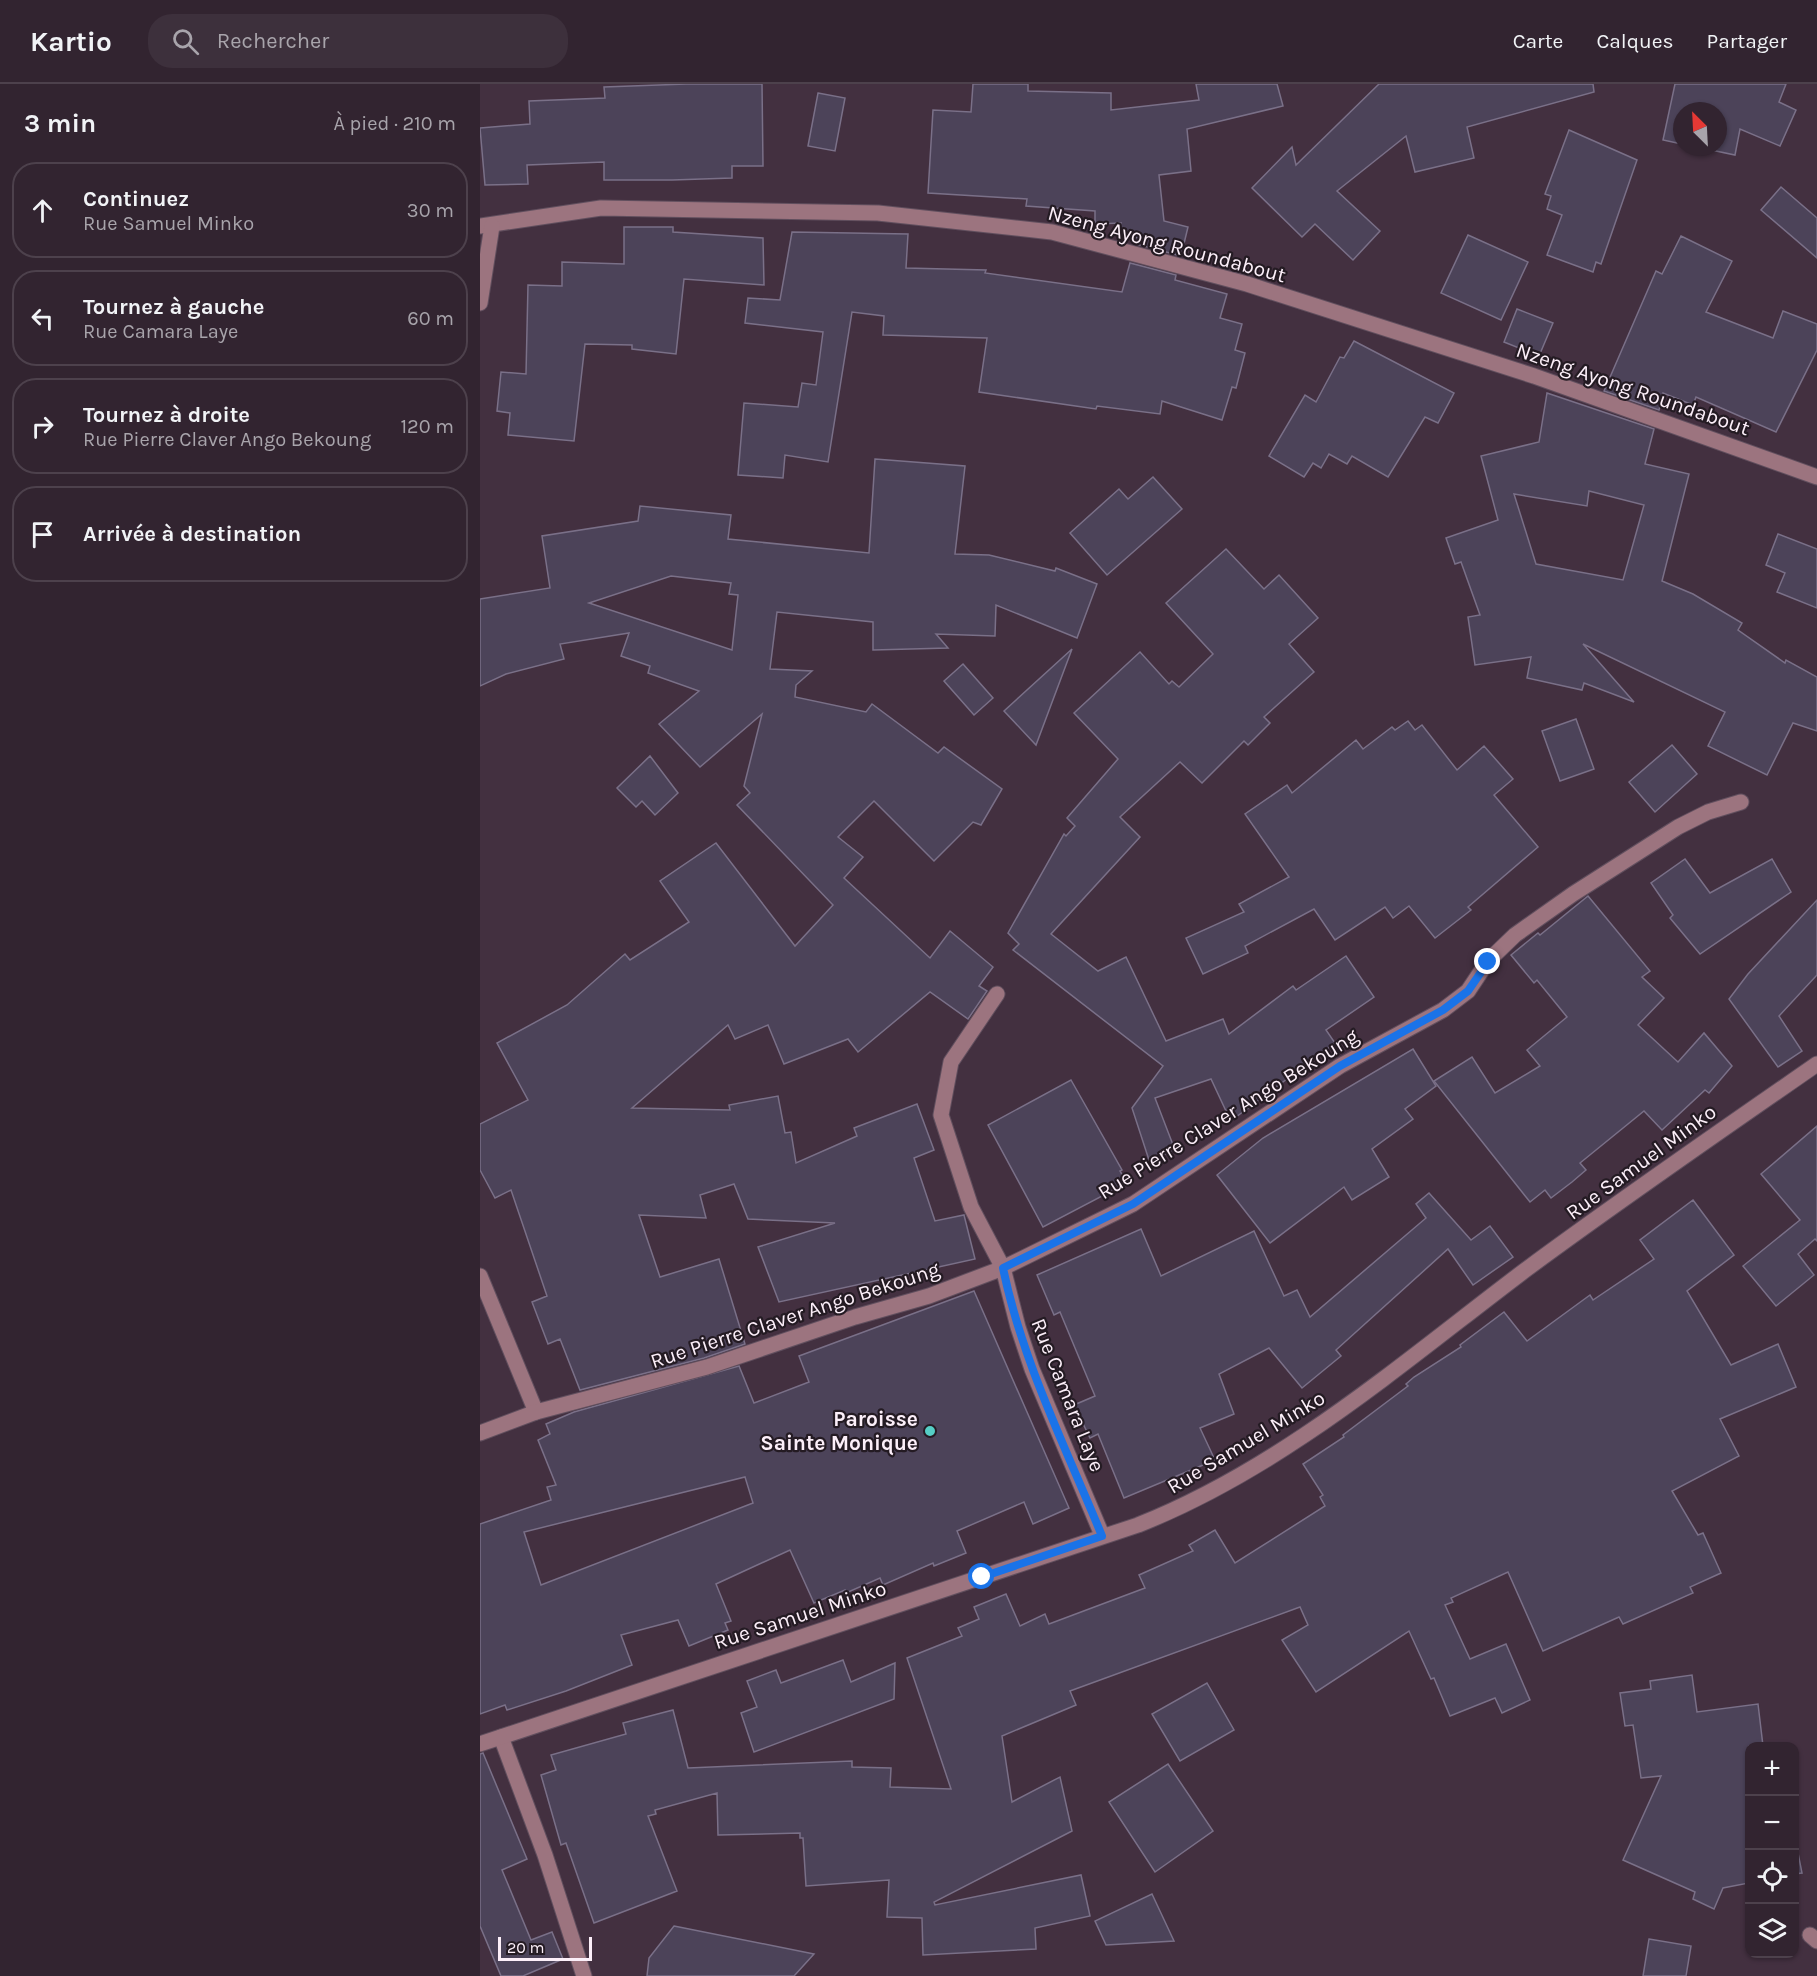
<!DOCTYPE html>
<html lang="fr">
<head>
<meta charset="utf-8">
<style>
	:root { --surface:#322430; --page:#3d303c; --text:#f1f3f6; --muted:#a8a4ab; --line:#4d414c }
	body { margin:0; font-family:Karla,sans-serif; background:var(--page); color:var(--text) }
	.controls { position:absolute; right:18px; bottom:18px; display:grid; overflow:hidden; border-radius:12px; box-shadow:0 2px 4px #0004 }
	.controls button { width:54px; height:54px; display:grid; place-items:center; padding:0; border:0; border-bottom:2px solid var(--line); background:var(--surface); color:var(--text); font:30px sans-serif }
	.compass { position:absolute; left:1193px; top:18px; width:54px; height:54px; border-radius:50%; background:var(--surface); box-shadow:0 2px 4px #0004; rotate:336deg }
	.scale { position:absolute; left:18px; bottom:15px; width:94px; box-sizing:border-box; padding-left:6px; border:3px solid #fceff9; border-top:0; font-size:16px; line-height:21px; white-space:nowrap; color:#fceff9; -webkit-text-stroke:4px #241b23; paint-order:stroke }
	.stop { position:absolute; width:18px; height:18px; margin:-14px; border:4px solid #1a73e8; border-radius:50%; background:#fff }
	.stop.end { background:#1a73e8; border-color:#fff; box-shadow:0 2px 6px #0008 }
	.list { margin:0; padding:0; list-style:none }
	h2 { display:flex; justify-content:space-between; align-items:center; height:78px; margin:0; padding:0 24px; font-size:26px }
	h2 small { font-size:20px; font-weight:400; color:var(--muted) }
	.list li { display:grid; grid-template-columns:39px 1fr auto; gap:18px; align-items:center; box-sizing:border-box; height:96px; margin:0 12px 12px; padding:0 12px; border:2px solid var(--line); border-radius:24px }
	.list b { display:block; font-size:22px; white-space:nowrap }
	.list p { margin:0; font-size:20px; white-space:nowrap; color:var(--muted) }
	.list em { font-size:20px; font-style:normal; color:var(--muted) }
	.icon { flex:none; width:33px; height:33px; fill:none; stroke:currentColor; stroke-width:2; stroke-linecap:round; stroke-linejoin:round }
	.map { position:relative; flex:none; width:1337px; height:1892px; overflow:hidden }
	header { display:flex; align-items:center; gap:36px; box-sizing:border-box; height:84px; padding:0 30px; background:var(--surface); border-bottom:2px solid var(--line) }
	header strong { font-size:28px }
	nav { display:flex; gap:33px; margin-inline-start:auto; font-size:21px }
	.search { width:420px; height:54px; background:var(--page); display:flex; align-items:center; gap:15px; box-sizing:border-box; padding:0 21px; border-radius:24px; color:var(--muted); font-size:22px }
	main { display:flex }
	aside { flex:1; background:var(--surface) }
	.map>svg:first-child { display:block }
	.building { fill:#4c4359; stroke:#7a7088; stroke-width:1.5; fill-rule:evenodd }
	.lines { fill:none; stroke-linecap:round; stroke-linejoin:round }
	.minor-casing { stroke:#614f5e; stroke-width:17 }
	.minor { stroke:#9c747f; stroke-width:15 }
	.route { stroke:#1a73e8; stroke-width:8 }
	.poi-dot { fill:#55cec5; stroke:#241b23; stroke-width:2 }
	.labels { text-anchor:middle; dominant-baseline:central; stroke-width:4.5; stroke-linejoin:round; paint-order:stroke }
	.street-label { font-size:21px; fill:#fceff9; stroke:#241b23 }
	.poi-label { font-size:21px; font-weight:bold; fill:#fceff9; stroke:#241b23; text-anchor:end }
</style>
</head>
<body>
<header>
<strong>Kartio</strong>
<div class="search"><svg class="icon" aria-label="search" viewBox="0 0 24 24"><circle cx="10" cy="10" r="6"/><path d="M15 15l6 6"/></svg>Rechercher</div>
<nav><a>Carte</a><a>Calques</a><a>Partager</a></nav>
</header>
<main>
<aside>
<h2>3 min<small>À pied · 210 m</small></h2>
<ul class="list">
<li><svg class="icon" aria-label="ahead" viewBox="0 0 24 24"><path d="M12 20V5M6 11l6-6 6 6"/></svg><div><b>Continuez</b><p>Rue Samuel Minko</p></div><em>30 m</em></li>
<li><svg class="icon" aria-label="left" viewBox="0 0 24 24"><path d="M17 20v-9H6M10 6l-5 5 5 5"/></svg><div><b>Tournez à gauche</b><p>Rue Camara Laye</p></div><em>60 m</em></li>
<li><svg class="icon" aria-label="right" viewBox="0 0 24 24"><path d="M7 20v-9h11M14 6l5 5-5 5"/></svg><div><b>Tournez à droite</b><p>Rue Pierre Claver Ango Bekoung</p></div><em>120 m</em></li>
<li><svg class="icon" aria-label="arrive" viewBox="0 0 24 24"><path d="M6 21V4h12l-3 4 3 4H6"/></svg><div><b>Arrivée à destination</b></div></li>
</ul>
</aside>
<div class="map">
<svg width="1337" height="1892" viewBox="0 0 1337 1892">
	<rect width="100%" height="100%" fill="#433040"/>
	<!-- building -->
	<g class="building">
		<path d="M 206,0 L 282,0 L 283,82 L 252,82 L 252,94 L 192,96 L 124,96 L 124,78 L 47,81 L 48,100 L 5,101 L 0,44 L 50,40 L 49,17 L 125,14 L 124,3 Z"/>
		<path d="M 493,0 L 548,0 L 548,7 L 631,9 L 631,26 L 719,16 L 716,0 L 797,0 L 803,22 L 707,45 L 711,87 L 679,91 L 684,137 L 708,143 L 701,172 L 656,160 L 658,154 L 638,149 L 641,139 L 615,140 L 615,127 L 546,122 L 547,115 L 448,109 L 453,26 L 491,28 Z"/>
		<path d="M 899,0 L 1113,0 L 1114,8 L 987,43 L 994,74 L 935,88 L 926,52 L 857,107 L 900,147 L 873,176 L 835,140 L 822,153 L 772,104 L 812,63 L 816,81 Z"/>
		<path d="M 1195,0 L 1306,0 L 1299,18 L 1316,26 L 1300,62 L 1260,45 L 1255,71 L 1217,63 L 1238,63 L 1238,27 L 1202,27 L 1202,60 L 1183,56 Z"/>
		<path d="M 338,9 L 365,14 L 355,67 L 328,62 Z"/>
		<path d="M 1089,46 L 1157,76 L 1121,180 L 1116,178 L 1113,188 L 1067,171 L 1082,131 L 1067,125 L 1071,112 L 1065,110 Z"/>
		<path d="M 1301,103 L 1337,134 L 1337,174 L 1281,126 Z"/>
		<path d="M 144,143 L 193,143 L 193,148 L 283,154 L 284,201 L 204,195 L 196,270 L 152,265 L 152,261 L 105,260 L 94,357 L 28,351 L 30,329 L 17,327 L 21,288 L 46,290 L 48,201 L 82,202 L 82,178 L 144,180 Z"/>
		<path d="M 312,148 L 428,150 L 426,184 L 506,186 L 505,189 L 642,208 L 650,179 L 696,191 L 695,196 L 747,210 L 740,234 L 762,240 L 755,266 L 765,269 L 756,304 L 752,303 L 742,336 L 682,317 L 680,330 L 617,322 L 616,325 L 499,308 L 507,254 L 403,251 L 404,232 L 372,228 L 348,378 L 305,371 L 303,394 L 258,391 L 264,319 L 318,323 L 322,299 L 336,301 L 343,248 L 265,239 L 268,214 L 300,216 Z"/>
		<path d="M 988,151 L 1048,178 L 1021,236 L 961,209 Z"/>
		<path d="M 1201,152 L 1252,177 L 1226,228 L 1293,254 L 1303,227 L 1337,240 L 1337,266 L 1296,348 L 1216,313 L 1213,321 L 1183,309 L 1179,326 L 1124,307 L 1176,187 L 1182,190 Z"/>
		<path d="M 1037,225 L 1073,239 L 1059,272 L 1024,258 Z"/>
		<path d="M 874,257 L 974,309 L 958,339 L 945,333 L 908,393 L 872,372 L 867,380 L 849,370 L 841,384 L 833,379 L 824,393 L 789,372 L 825,311 L 836,318 L 860,273 L 864,274 Z"/>
		<path d="M 1067,309 L 1174,345 L 1165,380 L 1209,390 L 1182,497 L 1213,510 L 1262,539 L 1258,546 L 1305,579 L 1306,576 L 1337,593 L 1337,647 L 1313,639 L 1287,691 L 1228,662 L 1245,628 L 1103,560 L 1154,618 L 1104,599 L 1102,606 L 1047,594 L 1051,573 L 995,581 L 988,533 L 1000,531 L 981,478 L 975,480 L 966,454 L 1018,436 L 1001,372 L 1059,358 ZM 1109,407 L 1164,421 L 1143,496 L 1056,480 L 1034,410 L 1107,422 Z"/>
		<path d="M 395,375 L 485,382 L 475,470 L 509,471 L 575,487 L 576,484 L 617,500 L 597,554 L 516,521 L 515,552 L 456,550 L 468,564 L 393,566 L 393,538 L 297,528 L 290,585 L 332,587 L 316,601 L 315,613 L 386,628 L 392,620 L 458,669 L 464,663 L 522,705 L 501,741 L 493,738 L 454,777 L 394,717 L 358,753 L 383,773 L 364,794 L 450,874 L 470,847 L 513,883 L 499,902 L 507,907 L 488,935 L 450,908 L 378,968 L 368,955 L 304,980 L 288,941 L 255,955 L 248,941 L 152,1024 L 250,1026 L 249,1021 L 298,1012 L 305,1049 L 311,1048 L 316,1079 L 377,1052 L 374,1044 L 437,1020 L 454,1066 L 434,1074 L 455,1137 L 484,1131 L 495,1175 L 299,1218 L 278,1163 L 355,1139 L 268,1135 L 254,1100 L 220,1111 L 226,1134 L 159,1131 L 180,1193 L 239,1175 L 265,1260 L 224,1274 L 100,1306 L 80,1255 L 68,1260 L 52,1218 L 67,1212 L 31,1106 L 15,1114 L 0,1086 L 0,1040 L 48,1016 L 17,959 L 87,921 L 145,870 L 150,876 L 209,838 L 180,797 L 236,759 L 315,862 L 353,821 L 257,721 L 270,709 L 264,702 L 282,630 L 220,683 L 179,640 L 219,607 L 168,589 L 170,582 L 141,572 L 149,549 L 80,560 L 84,575 L 26,590 L 0,602 L 0,515 L 70,504 L 62,452 L 158,437 L 160,422 L 251,431 L 248,455 L 389,469 ZM 191,492 L 251,499 L 249,510 L 258,511 L 252,566 L 109,519 Z"/>
		<path d="M 673,393 L 702,425 L 627,491 L 590,449 L 639,405 L 648,415 Z"/>
		<path d="M 1298,450 L 1337,465 L 1337,524 L 1297,508 L 1305,489 L 1286,481 Z"/>
		<path d="M 746,465 L 784,505 L 799,491 L 838,534 L 809,560 L 834,588 L 784,633 L 790,639 L 768,661 L 764,657 L 722,699 L 700,678 L 640,733 L 660,753 L 571,850 L 618,887 L 646,873 L 686,957 L 743,935 L 749,950 L 813,902 L 816,906 L 866,872 L 894,913 L 846,946 L 855,959 L 756,1033 L 750,1025 L 746,1027 L 731,995 L 675,1014 L 695,1066 L 669,1076 L 652,1024 L 683,982 L 533,866 L 539,860 L 528,849 L 584,750 L 586,752 L 595,742 L 587,734 L 638,675 L 594,629 L 660,568 L 689,600 L 692,597 L 699,603 L 733,570 L 686,519 Z"/>
		<path d="M 592,565 L 556,661 L 524,627 Z"/>
		<path d="M 483,580 L 513,614 L 494,631 L 464,597 Z"/>
		<path d="M 1096,635 L 1114,685 L 1080,697 L 1062,647 Z"/>
		<path d="M 928,637 L 935,646 L 942,641 L 977,686 L 1004,662 L 1033,695 L 1014,711 L 1058,763 L 988,823 L 991,826 L 955,854 L 929,822 L 913,834 L 905,823 L 855,856 L 834,825 L 765,862 L 768,869 L 723,890 L 706,854 L 764,828 L 759,820 L 809,793 L 765,730 L 807,701 L 812,709 L 876,656 L 883,665 L 912,643 L 915,646 Z"/>
		<path d="M 1192,661 L 1217,690 L 1175,728 L 1149,698 Z"/>
		<path d="M 170,672 L 198,709 L 175,731 L 162,717 L 156,723 L 137,704 Z"/>
		<path d="M 1205,775 L 1230,809 L 1292,775 L 1311,808 L 1220,870 L 1190,834 L 1193,831 L 1171,799 Z"/>
		<path d="M 1108,812 L 1170,887 L 1162,893 L 1184,914 L 1158,941 L 1198,978 L 1224,949 L 1252,982 L 1229,1009 L 1225,1006 L 1182,1046 L 1164,1027 L 1100,1079 L 1106,1086 L 1092,1098 L 1071,1114 L 1065,1106 L 1050,1118 L 954,997 L 992,973 L 1015,1009 L 1060,982 L 1047,966 L 1087,933 L 1057,896 L 1054,899 L 1031,871 L 1058,849 L 1060,851 Z"/>
		<path d="M 1337,816 L 1337,891 L 1299,932 L 1322,967 L 1298,983 L 1249,915 L 1268,890 Z"/>
		<path d="M 933,965 L 956,1002 L 925,1025 L 933,1035 L 892,1065 L 909,1093 L 872,1116 L 864,1103 L 790,1159 L 737,1091 L 783,1054 Z"/>
		<path d="M 591,996 L 642,1086 L 640,1087 L 647,1099 L 563,1143 L 508,1041 Z"/>
		<path d="M 1337,1042 L 1337,1157 L 1335,1155 L 1318,1170 L 1334,1191 L 1296,1222 L 1263,1182 L 1320,1136 L 1281,1090 Z"/>
		<path d="M 949,1109 L 991,1156 L 1010,1142 L 1033,1173 L 993,1201 L 968,1165 L 856,1266 L 861,1272 L 822,1304 L 789,1264 L 739,1290 L 754,1330 L 720,1344 L 735,1376 L 644,1414 L 618,1350 L 610,1354 L 594,1321 L 615,1312 L 580,1228 L 574,1231 L 557,1191 L 661,1145 L 681,1192 L 774,1147 L 804,1212 L 817,1206 L 830,1233 L 946,1134 L 936,1120 Z"/>
		<path d="M 1213,1116 L 1254,1171 L 1207,1207 L 1251,1281 L 1298,1260 L 1316,1303 L 1240,1335 L 1259,1372 L 1192,1407 L 1218,1451 L 1223,1449 L 1241,1489 L 1210,1503 L 1213,1509 L 1143,1540 L 1139,1533 L 1063,1567 L 1028,1488 L 971,1514 L 973,1518 L 965,1521 L 990,1575 L 1026,1560 L 1050,1616 L 1022,1629 L 1015,1614 L 970,1632 L 954,1594 L 951,1595 L 929,1547 L 836,1608 L 802,1556 L 828,1541 L 820,1523 L 590,1607 L 596,1621 L 522,1652 L 532,1718 L 580,1693 L 592,1747 L 454,1818 L 455,1821 L 601,1791 L 610,1832 L 555,1844 L 556,1865 L 443,1871 L 442,1834 L 407,1833 L 409,1796 L 326,1802 L 323,1754 L 320,1754 L 320,1749 L 238,1751 L 237,1709 L 175,1726 L 176,1730 L 168,1732 L 197,1807 L 114,1839 L 86,1759 L 81,1761 L 61,1691 L 76,1686 L 71,1671 L 146,1650 L 143,1639 L 193,1626 L 208,1684 L 372,1677 L 372,1683 L 411,1684 L 410,1703 L 471,1705 L 427,1574 L 482,1552 L 478,1544 L 499,1535 L 494,1523 L 526,1510 L 540,1542 L 565,1530 L 569,1540 L 665,1504 L 659,1491 L 713,1467 L 709,1461 L 735,1446 L 755,1479 L 845,1422 L 840,1413 L 843,1411 L 823,1380 L 864,1353 L 863,1351 L 928,1302 L 926,1300 L 934,1293 L 981,1263 L 980,1261 L 1024,1228 L 1047,1257 L 1110,1211 L 1113,1216 L 1174,1175 L 1160,1156 Z"/>
		<path d="M 494,1207 L 589,1424 L 553,1440 L 544,1418 L 477,1447 L 486,1469 L 454,1482 L 453,1479 L 403,1501 L 400,1494 L 366,1509 L 365,1506 L 334,1519 L 310,1466 L 236,1500 L 251,1537 L 245,1539 L 248,1546 L 209,1562 L 198,1536 L 141,1551 L 152,1581 L 86,1607 L 27,1626 L 25,1621 L 0,1630 L 0,1440 L 71,1416 L 67,1403 L 76,1401 L 58,1356 L 70,1350 L 66,1340 L 94,1328 L 259,1282 L 274,1319 L 329,1298 L 319,1272 ZM 265,1393 L 273,1419 L 61,1501 L 44,1448 Z"/>
		<path d="M 363,1576 L 371,1598 L 415,1579 L 414,1615 L 274,1668 L 261,1629 L 277,1623 L 267,1597 L 296,1586 L 301,1599 Z"/>
		<path d="M 1212,1591 L 1217,1628 L 1278,1620 L 1283,1662 L 1269,1662 L 1269,1799 L 1243,1804 L 1234,1825 L 1213,1815 L 1215,1808 L 1143,1776 L 1181,1692 L 1161,1694 L 1153,1641 L 1145,1642 L 1140,1609 L 1171,1605 L 1170,1597 Z"/>
		<path d="M 727,1599 L 754,1646 L 700,1677 L 672,1630 Z"/>
		<path d="M 3,1669 L 47,1775 L 22,1786 L 51,1856 L 72,1848 L 83,1875 L 43,1892 L 21,1892 L 0,1842 L 0,1670 Z"/>
		<path d="M 688,1680 L 733,1747 L 675,1788 L 629,1718 Z"/>
		<path d="M 1317,1764 L 1322,1789 L 1314,1790 L 1314,1765 Z"/>
		<path d="M 672,1810 L 694,1857 L 626,1861 L 615,1837 Z"/>
		<path d="M 194,1842 L 334,1870 L 314,1892 L 167,1892 L 169,1874 Z"/>
		<path d="M 1169,1855 L 1211,1862 L 1206,1892 L 1163,1892 Z"/>
	</g>
	<g class="lines">
		<!-- minor casing -->
		<g class="minor-casing">
			<g id="minor">
				<path d="M 0,142 L 121,124 L 398,129 L 572,148 L 767,200 L 1054,292 L 1337,393"/>
				<path d="M 0,219 L 12,142"/>
				<path d="M 517,910 L 471,978 L 461,1031 L 491,1123 L 523,1184 L 538,1243 L 552,1285 L 622,1451"/>
				<path d="M 0,1192 L 56,1328"/>
				<path d="M 0,1349 L 56,1328 L 227,1283 L 375,1233 L 449,1212 L 523,1184 L 653,1120 L 860,982 L 963,926 L 988,907 L 1008,877 L 1035,851 L 1093,810 L 1198,743 L 1228,728 L 1261,718"/>
				<path d="M 21,1653 L 65,1771 L 104,1892"/>
				<path d="M 0,1660 L 658,1441 C 802,1384 922,1279 1044,1187 C 1140,1116 1239,1048 1337,980"/>
				<path d="M 1330,1851 L 1337,1857"/>
			</g>
		</g>
		<!-- minor -->
		<use href="#minor" class="minor"/>
	</g>
	<g class="lines">
		<!-- route -->
		<path class="route" d="M 502,1493 L 622,1452 C 586,1364 542,1277 523,1184 L 653,1120 L 860,982 L 963,926 L 988,907 L 1008,878"/>
	</g>
	<!-- markers -->
	<circle class="poi-dot" cx="450" cy="1347" r="6"/>
	<g class="labels">
		<!-- street labels -->
		<g class="street-label">
			<text transform="translate(687 160) rotate(15)">Nzeng Ayong Roundabout</text>
			<text transform="translate(1153 305) rotate(19)">Nzeng Ayong Roundabout</text>
			<text transform="translate(748 1030) rotate(-32)">Rue Pierre Claver Ango Bekoung</text>
			<text transform="translate(1161 1078) rotate(-36)">Rue Samuel Minko</text>
			<text transform="translate(315 1231) rotate(-18)">Rue Pierre Claver Ango Bekoung</text>
			<text transform="translate(588 1311) rotate(68)">Rue Camara Laye</text>
			<text transform="translate(766 1358) rotate(-31)">Rue Samuel Minko</text>
			<text transform="translate(320 1531) rotate(-18)">Rue Samuel Minko</text>
		</g>
		<!-- poi labels -->
		<g class="poi-label">
			<text x="438" y="1335">Paroisse<tspan x="438" dy="24">Sainte Monique</tspan></text>
		</g>
	</g>
</svg>
<div class="controls">
<button>+</button>
<button>−</button>
<button><svg class="icon" aria-label="locate" viewBox="0 0 24 24"><circle cx="12" cy="12" r="6"/><path d="M12 2v4M12 18v4M2 12h4M18 12h4"/></svg></button>
<button><svg class="icon" aria-label="layers" viewBox="0 0 24 24"><path d="M12 4l9 5-9 5-9-5zM3 14l9 5 9-5"/></svg></button>
</div>
<svg class="compass" viewBox="-18 -18 36 36"><path d="M0-13l5 13h-10z" fill="#e53935"/><path d="M0 13l5-13h-10z" fill="#a8a4ab"/></svg>
<div class="scale">20 m</div>
<div class="stop" style="left:502px;top:1493px"></div>
<div class="stop end" style="left:1008px;top:878px"></div>
</div>
</main>
</body>
</html>
